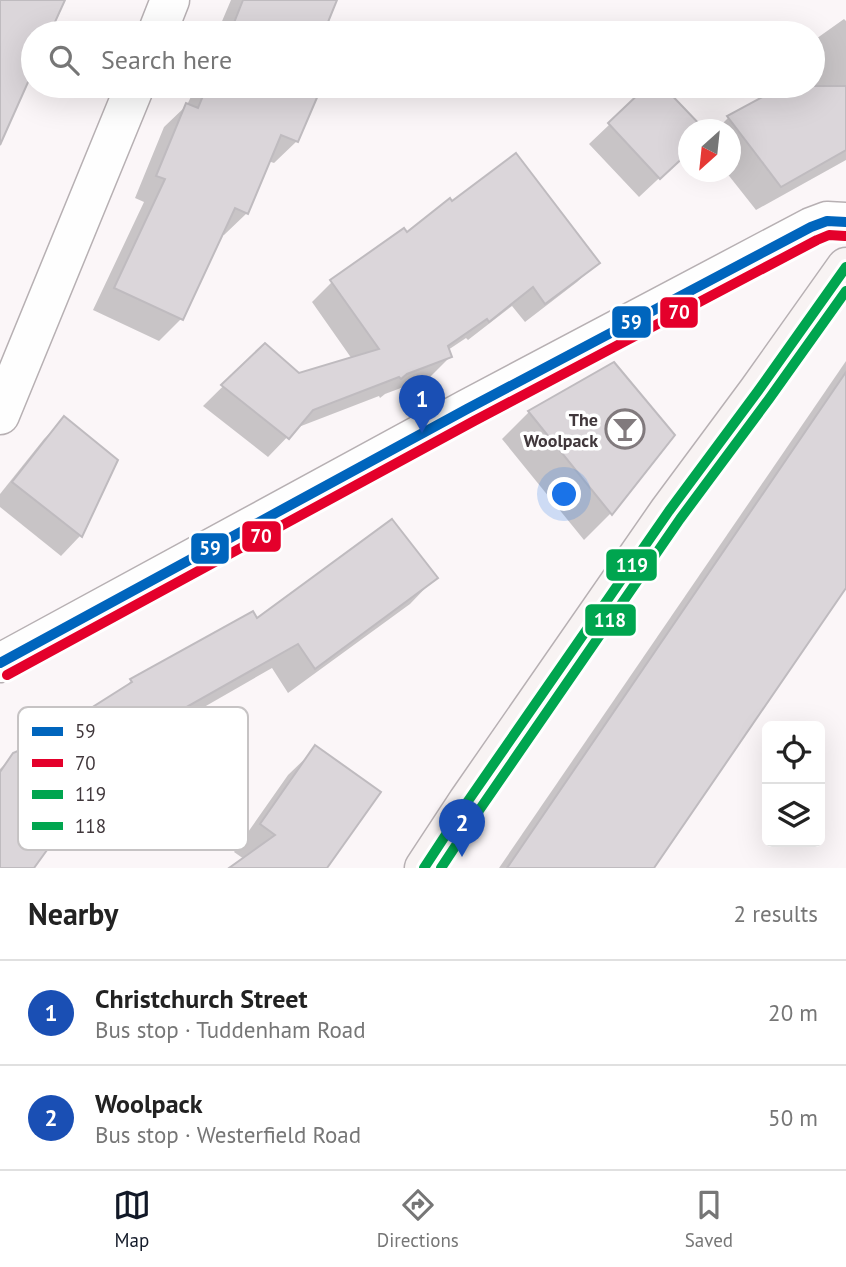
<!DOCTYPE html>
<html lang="en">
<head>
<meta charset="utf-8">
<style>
	:root { --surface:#fff; --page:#f6f6f6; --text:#222; --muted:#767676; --line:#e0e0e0; --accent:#111827 }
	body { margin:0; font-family:"PT Sans",sans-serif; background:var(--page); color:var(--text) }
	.controls { position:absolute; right:21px; bottom:21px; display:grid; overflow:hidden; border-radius:10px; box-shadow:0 7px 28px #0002 }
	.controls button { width:63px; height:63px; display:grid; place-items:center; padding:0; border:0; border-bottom:2px solid var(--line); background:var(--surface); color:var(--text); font:35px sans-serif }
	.compass { position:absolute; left:678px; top:119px; width:63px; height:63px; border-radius:50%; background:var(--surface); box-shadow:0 7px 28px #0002; rotate:207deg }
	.you { position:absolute; left:565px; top:495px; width:24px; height:24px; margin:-18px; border:5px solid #fff; border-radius:50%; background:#1a73e8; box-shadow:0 0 0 10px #1a73e833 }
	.badge { display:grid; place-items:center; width:46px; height:46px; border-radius:50%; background:var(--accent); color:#fff; font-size:23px; font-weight:700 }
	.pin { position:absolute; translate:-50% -58px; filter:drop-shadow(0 2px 4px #0008) }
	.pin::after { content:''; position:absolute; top:37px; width:24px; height:21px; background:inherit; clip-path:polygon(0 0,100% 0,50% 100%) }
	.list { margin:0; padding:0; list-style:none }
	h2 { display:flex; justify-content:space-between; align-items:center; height:91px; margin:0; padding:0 28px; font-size:30px }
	h2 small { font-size:23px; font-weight:400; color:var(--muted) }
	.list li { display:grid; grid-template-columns:46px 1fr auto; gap:21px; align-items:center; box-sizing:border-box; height:105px; padding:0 28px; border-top:2px solid var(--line) }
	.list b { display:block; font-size:26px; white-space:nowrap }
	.list p { margin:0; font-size:23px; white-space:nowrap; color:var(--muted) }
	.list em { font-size:23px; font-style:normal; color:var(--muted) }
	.icon { flex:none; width:38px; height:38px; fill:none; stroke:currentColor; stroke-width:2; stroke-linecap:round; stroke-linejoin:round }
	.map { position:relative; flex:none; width:846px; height:868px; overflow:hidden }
	.search { position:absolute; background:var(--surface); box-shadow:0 7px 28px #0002; left:21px; right:21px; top:21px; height:77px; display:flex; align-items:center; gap:18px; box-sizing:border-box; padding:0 24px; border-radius:38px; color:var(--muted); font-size:26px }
	.sheet { height:301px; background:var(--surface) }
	nav { display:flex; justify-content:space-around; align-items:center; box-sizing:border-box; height:98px; border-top:2px solid var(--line); background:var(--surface); font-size:19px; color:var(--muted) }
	nav a { display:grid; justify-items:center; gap:4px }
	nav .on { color:var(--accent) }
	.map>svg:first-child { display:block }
	.shadow { fill:#0003 }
	.building { fill:#dbd6da; stroke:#bfbbbf; stroke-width:2 }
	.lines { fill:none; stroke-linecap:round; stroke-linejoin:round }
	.minor-casing { stroke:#b7b0b3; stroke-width:41 }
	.tertiary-casing { stroke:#b7b0b3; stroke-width:41 }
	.secondary-casing { stroke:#b7b0b3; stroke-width:41 }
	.minor { stroke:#fefefe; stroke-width:38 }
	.tertiary { stroke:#fefefe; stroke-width:38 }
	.secondary { stroke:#f8f3f3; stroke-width:38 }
	.bus-1-casing { stroke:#fff; stroke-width:16 }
	.bus-2-casing { stroke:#fff; stroke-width:16 }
	.bus-3-casing { stroke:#fff; stroke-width:16 }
	.bus-4-casing { stroke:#fff; stroke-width:16 }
	.bus-1 { stroke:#0065bd; stroke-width:10 }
	.bus-2 { stroke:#e4002b; stroke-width:10 }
	.bus-3 { stroke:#00a54f; stroke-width:10 }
	.bus-4 { stroke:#00a54f; stroke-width:10 }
	.labels { text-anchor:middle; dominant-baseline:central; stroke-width:7; stroke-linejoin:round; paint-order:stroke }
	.poi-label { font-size:18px; font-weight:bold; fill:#40373b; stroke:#fff; text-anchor:end }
	.key { fill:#fff; stroke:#c6c3c4; stroke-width:2 }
	.key-label { font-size:19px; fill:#40373b }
	.line-badge { stroke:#fff; stroke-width:2.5 }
	.badge-label { font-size:19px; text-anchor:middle; font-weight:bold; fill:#fff }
</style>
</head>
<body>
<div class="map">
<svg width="846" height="868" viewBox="0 0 846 868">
	<rect width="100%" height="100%" fill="#fbf6f8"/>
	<!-- shadow -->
	<g class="shadow">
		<path d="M 231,0 L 335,0 L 324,28 L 336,33 L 217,33 Z"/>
		<path d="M 844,19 L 846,21 L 846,160 L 756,210 L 726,172 L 730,172 L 730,130 L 716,130 L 728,118 L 780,89 L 778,86 L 813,86 L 813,41 Z"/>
		<path d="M 196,86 L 320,86 L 297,141 L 274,163 L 268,161 L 247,213 L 224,235 L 221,234 L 181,319 L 159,341 L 93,310 L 144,202 L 135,198 L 164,127 L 187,105 Z"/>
		<path d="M 650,86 L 660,86 L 702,130 L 688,130 L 688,151 L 639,197 L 589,144 Z"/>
		<path d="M 406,234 L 597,263 L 577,282 L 525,322 L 512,306 L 468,340 L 466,338 L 448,350 L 450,357 L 430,377 L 385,394 L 380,398 L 379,396 L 296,428 L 268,457 L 203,406 L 265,345 L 298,375 L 352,359 L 312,302 L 332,282 Z"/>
		<path d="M 846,361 L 846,585 L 652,868 L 499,868 Z"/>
		<path d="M 613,364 L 611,513 L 584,540 L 502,439 L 529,412 Z"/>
		<path d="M 64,419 L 115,460 L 80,536 L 61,556 L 0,507 L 0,494 L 44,439 Z"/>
		<path d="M 435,578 L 410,604 L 288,693 L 272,668 L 117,757 L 112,762 L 64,792 L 32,868 L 0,868 L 0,769 L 14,755 L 35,746 L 120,692 L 131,681 L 252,613 L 256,620 Z"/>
		<path d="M 316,748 L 325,868 L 232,868 L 244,859 L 234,852 L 288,775 Z"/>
	</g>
	<!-- building -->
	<g class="building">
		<path d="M 0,0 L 65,0 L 50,33 L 33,33 L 33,71 L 0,145 Z"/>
		<path d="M 243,0 L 337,0 L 326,27 L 340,33 L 230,33 Z"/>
		<path d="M 207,86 L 322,86 L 298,142 L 281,135 L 248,214 L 235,208 L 183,320 L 114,288 L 165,179 L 156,176 L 186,103 L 198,108 Z"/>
		<path d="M 647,86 L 663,86 L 705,130 L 689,130 L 689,152 L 660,179 L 608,123 Z"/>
		<path d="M 783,86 L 846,86 L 846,150 L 781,187 L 727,116 Z"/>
		<path d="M 516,153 L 600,263 L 545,304 L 533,287 L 489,322 L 487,319 L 448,346 L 452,357 L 407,374 L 401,379 L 399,377 L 313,410 L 289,439 L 221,385 L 265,343 L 299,373 L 379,349 L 330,280 L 404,228 L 407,232 L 450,198 L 452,201 Z"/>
		<path d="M 614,362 L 675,435 L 612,515 L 528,411 Z"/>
		<path d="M 846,372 L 846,588 L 654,868 L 507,868 Z"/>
		<path d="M 64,416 L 118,460 L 82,537 L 12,482 Z"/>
		<path d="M 392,519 L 438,578 L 315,669 L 298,644 L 139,734 L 140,736 L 61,786 L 81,803 L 34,868 L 0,868 L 0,772 L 13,753 L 34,744 L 132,682 L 130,679 L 253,611 L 257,618 Z"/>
		<path d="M 315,745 L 381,792 L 327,868 L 229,868 L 275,835 L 260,824 Z"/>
	</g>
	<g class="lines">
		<!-- minor casing -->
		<g class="minor-casing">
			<g id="minor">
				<path d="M 157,33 L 170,0"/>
				<path d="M 0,415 L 135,86"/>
			</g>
		</g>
		<!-- tertiary casing -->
		<g class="tertiary-casing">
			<path id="tertiary" d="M 0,663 L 467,409 L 811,227 L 827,221 L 846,222"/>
		</g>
		<!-- secondary casing -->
		<g class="secondary-casing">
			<path id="secondary" d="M 424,868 L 468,801 L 669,511 L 758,391 L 846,267"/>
		</g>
		<!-- minor -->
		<use href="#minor" class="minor"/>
		<!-- tertiary -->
		<use href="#tertiary" class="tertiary"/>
		<!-- secondary -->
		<use href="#secondary" class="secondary"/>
		<!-- bus-1 casing -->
		<g class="bus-1-casing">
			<path id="bus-1" d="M 0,663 L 467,409 L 811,227 L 827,221 L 846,222"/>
		</g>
		<!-- bus-2 casing -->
		<g class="bus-2-casing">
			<path id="bus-2" d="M 7,675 L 474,421 L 817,240 L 829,235 L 845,236"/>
		</g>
		<!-- bus-3 casing -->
		<g class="bus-3-casing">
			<path id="bus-3" d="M 424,868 L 468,801 L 669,511 L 758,391 L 846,267"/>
		</g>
		<!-- bus-4 casing -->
		<g class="bus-4-casing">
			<path id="bus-4" d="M 441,868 L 480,809 L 680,519 L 769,399 L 846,291"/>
		</g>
		<!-- bus-1 -->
		<use href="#bus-1" class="bus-1"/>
		<!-- bus-2 -->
		<use href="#bus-2" class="bus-2"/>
		<!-- bus-3 -->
		<use href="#bus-3" class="bus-3"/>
		<!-- bus-4 -->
		<use href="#bus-4" class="bus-4"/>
	</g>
	<!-- icons -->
	<defs>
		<g id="bar-ring" transform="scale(2.0125)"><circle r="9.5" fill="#fff" stroke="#817a7d" stroke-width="1.5"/><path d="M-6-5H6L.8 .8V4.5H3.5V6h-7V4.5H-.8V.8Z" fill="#817a7d"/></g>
	</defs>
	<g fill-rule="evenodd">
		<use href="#bar-ring" x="625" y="429"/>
	</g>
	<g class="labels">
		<!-- poi labels -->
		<g class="poi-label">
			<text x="598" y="419">The<tspan x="598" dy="21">Woolpack</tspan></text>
		</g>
	</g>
	<!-- legend -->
	<rect x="18" y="707" width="230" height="143" rx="10" class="key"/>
	<rect x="32" y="727" width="31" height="9" fill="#0065bd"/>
	<rect x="32" y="759" width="31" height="8" fill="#e4002b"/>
	<rect x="32" y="790" width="31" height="9" fill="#00a54f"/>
	<rect x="32" y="822" width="31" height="8" fill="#00a54f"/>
	<g class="key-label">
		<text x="75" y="738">59</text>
		<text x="75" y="770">70</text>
		<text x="75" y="801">119</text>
		<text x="75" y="833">118</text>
	</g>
	<g class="line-badge">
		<rect x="659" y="296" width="40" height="33" rx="7" fill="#e4002b"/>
		<rect x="611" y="305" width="41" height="34" rx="7" fill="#0065bd"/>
		<rect x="241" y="520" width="41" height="33" rx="7" fill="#e4002b"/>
		<rect x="190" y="532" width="40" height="33" rx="7" fill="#0065bd"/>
		<rect x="605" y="548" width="53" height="34" rx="7" fill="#00a54f"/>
		<rect x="584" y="603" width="53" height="34" rx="7" fill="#00a54f"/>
	</g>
	<g class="badge-label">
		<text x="679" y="319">70</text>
		<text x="631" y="329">59</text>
		<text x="261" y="543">70</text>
		<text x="210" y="555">59</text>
		<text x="632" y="572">119</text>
		<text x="610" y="627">118</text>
	</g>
</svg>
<div class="controls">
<button><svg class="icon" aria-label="locate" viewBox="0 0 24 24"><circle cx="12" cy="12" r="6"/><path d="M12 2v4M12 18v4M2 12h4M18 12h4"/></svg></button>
<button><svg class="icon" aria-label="layers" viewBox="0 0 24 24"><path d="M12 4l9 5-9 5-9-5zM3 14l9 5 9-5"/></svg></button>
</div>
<svg class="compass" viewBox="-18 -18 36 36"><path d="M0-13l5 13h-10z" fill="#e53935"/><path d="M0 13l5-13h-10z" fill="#767676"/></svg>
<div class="you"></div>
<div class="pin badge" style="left:422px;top:433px;background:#1a4fb4">1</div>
<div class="pin badge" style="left:462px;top:857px;background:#1a4fb4">2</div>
<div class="search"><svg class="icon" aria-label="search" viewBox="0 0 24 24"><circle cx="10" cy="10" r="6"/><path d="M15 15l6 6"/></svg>Search here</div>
</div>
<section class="sheet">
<h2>Nearby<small>2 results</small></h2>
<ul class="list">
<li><span class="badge" style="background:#1a4fb4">1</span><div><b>Christchurch Street</b><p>Bus stop · Tuddenham Road</p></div><em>20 m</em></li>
<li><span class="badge" style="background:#1a4fb4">2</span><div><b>Woolpack</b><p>Bus stop · Westerfield Road</p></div><em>50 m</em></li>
</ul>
</section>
<nav>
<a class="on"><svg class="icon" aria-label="map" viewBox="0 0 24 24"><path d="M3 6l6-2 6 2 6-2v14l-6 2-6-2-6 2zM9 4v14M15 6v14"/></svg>Map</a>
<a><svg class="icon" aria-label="directions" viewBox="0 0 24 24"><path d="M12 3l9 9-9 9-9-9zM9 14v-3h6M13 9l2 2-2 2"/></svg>Directions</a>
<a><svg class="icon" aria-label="saved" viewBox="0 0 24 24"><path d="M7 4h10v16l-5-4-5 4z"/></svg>Saved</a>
</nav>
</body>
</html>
